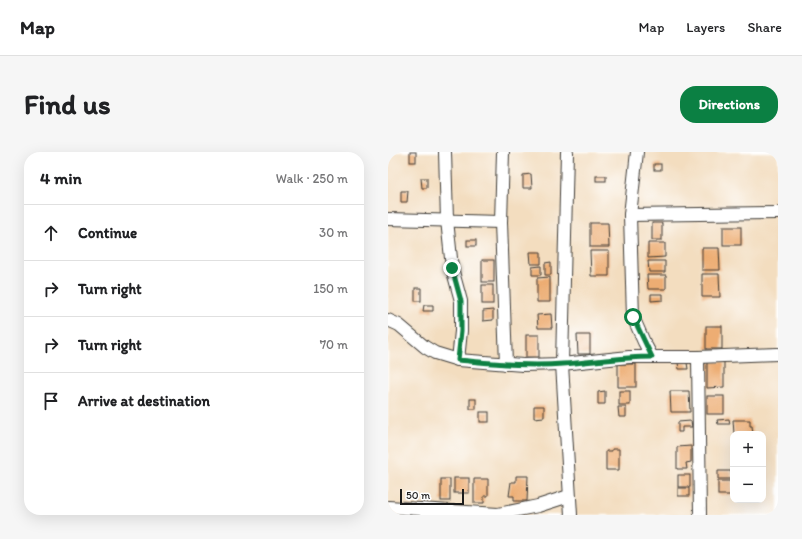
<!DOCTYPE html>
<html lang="en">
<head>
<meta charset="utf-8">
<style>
	:root { --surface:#fff; --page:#f6f6f6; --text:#202124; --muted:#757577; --line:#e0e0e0; --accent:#0b8043 }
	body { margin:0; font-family:Itim,sans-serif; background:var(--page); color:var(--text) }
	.controls { position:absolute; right:12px; bottom:12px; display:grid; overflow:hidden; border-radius:8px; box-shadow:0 4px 16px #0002 }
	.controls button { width:36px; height:36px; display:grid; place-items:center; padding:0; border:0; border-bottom:1px solid var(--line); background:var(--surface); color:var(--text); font:20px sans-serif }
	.scale { position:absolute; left:12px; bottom:10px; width:64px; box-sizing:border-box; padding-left:4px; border:2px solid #1c1c1c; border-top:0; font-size:11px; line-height:14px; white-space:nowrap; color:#1c1c1c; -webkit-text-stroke:3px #fff; paint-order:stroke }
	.stop { position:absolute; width:12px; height:12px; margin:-9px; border:3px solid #0b8043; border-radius:50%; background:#fff }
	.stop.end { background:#0b8043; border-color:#fff; box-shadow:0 1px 4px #0008 }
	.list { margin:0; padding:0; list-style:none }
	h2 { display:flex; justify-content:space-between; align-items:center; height:52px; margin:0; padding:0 16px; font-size:17px }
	h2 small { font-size:13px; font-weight:400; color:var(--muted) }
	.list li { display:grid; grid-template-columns:26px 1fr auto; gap:12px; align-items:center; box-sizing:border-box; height:56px; padding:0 16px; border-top:1px solid var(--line) }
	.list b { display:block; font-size:15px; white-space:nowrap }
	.list em { font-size:13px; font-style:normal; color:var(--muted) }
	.icon { flex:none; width:22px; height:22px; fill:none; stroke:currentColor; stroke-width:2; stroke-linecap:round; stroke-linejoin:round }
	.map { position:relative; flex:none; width:390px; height:363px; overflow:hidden; border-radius:16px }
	header { display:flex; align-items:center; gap:24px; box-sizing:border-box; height:56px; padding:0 20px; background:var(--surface); border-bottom:1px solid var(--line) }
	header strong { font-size:19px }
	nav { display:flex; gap:22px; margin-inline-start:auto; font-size:14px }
	.intro { display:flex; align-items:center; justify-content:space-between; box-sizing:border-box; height:96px; padding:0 24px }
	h1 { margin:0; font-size:28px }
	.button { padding:10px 18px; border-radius:16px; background:var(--accent); color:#fff; font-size:14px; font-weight:700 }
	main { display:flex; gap:24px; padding:0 24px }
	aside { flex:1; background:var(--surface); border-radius:16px; box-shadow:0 4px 16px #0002 }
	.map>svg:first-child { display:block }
	.building { fill:#edad73 }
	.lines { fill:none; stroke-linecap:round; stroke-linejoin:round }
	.minor-casing { stroke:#3c3934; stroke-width:14 }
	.minor { stroke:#fff; stroke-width:12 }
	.route { stroke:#0b8043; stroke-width:5 }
</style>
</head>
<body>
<header>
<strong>Map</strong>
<nav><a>Map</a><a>Layers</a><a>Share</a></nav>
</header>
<div class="intro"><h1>Find us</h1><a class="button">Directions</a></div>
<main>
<aside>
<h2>4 min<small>Walk · 250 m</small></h2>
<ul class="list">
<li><svg class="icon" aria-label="ahead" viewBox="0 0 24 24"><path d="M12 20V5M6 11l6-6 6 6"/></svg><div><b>Continue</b></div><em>30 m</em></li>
<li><svg class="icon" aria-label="right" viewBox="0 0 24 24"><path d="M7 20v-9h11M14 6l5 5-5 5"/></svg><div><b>Turn right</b></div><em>150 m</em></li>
<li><svg class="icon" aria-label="right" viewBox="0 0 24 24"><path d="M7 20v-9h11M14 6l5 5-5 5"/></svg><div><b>Turn right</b></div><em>70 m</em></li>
<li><svg class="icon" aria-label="arrive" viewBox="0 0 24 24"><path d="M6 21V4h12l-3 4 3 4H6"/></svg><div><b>Arrive at destination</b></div></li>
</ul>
</aside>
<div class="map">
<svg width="390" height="363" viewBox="0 0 390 363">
	<rect width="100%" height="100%" fill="#fff"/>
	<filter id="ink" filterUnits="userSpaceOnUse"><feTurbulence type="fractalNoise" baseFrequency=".025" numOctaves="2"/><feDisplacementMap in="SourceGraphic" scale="8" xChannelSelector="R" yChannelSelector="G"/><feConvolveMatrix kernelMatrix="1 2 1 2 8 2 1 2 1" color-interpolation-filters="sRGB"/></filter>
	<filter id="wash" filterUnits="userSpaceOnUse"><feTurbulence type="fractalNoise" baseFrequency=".012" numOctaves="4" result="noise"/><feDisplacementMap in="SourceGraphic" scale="16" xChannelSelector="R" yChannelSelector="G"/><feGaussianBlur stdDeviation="0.9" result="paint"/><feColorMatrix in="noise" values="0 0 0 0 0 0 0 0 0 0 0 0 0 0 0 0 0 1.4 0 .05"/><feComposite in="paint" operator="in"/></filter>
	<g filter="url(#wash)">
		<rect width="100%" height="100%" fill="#f3ddbf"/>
		<g id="blocks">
			<!-- building -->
			<g class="building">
				<rect x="22" y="0" width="6" height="10"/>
				<rect x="266" y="12" width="7" height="6"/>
				<path d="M 143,22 L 144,36 L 135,36 L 135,23 Z"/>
				<rect x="208" y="24" width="10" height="5"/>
				<path d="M 33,26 L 39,26 L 39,36 L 34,36 Z"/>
				<path d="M 13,39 L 20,39 L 19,50 L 13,50 Z"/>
				<path d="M 202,71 L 220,71 L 221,95 L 202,95 Z"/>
				<rect x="264" y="71" width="10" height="17"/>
				<rect x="335" y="75" width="18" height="18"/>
				<rect x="79" y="88" width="9" height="6"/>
				<path d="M 260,91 L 277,91 L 277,105 L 260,106 Z"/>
				<path d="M 314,96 L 331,96 L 332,118 L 314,118 Z"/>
				<path d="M 202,99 L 221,99 L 221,124 L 203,124 Z"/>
				<path d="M 142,100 L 153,100 L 153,112 L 143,112 Z"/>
				<rect x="94" y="108" width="12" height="22"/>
				<path d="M 260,109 L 277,109 L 277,120 L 261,120 Z"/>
				<path d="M 163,110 L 163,123 L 157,123 L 157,111 Z"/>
				<path d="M 153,114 L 153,123 L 144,123 L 144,115 Z"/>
				<path d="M 314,122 L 331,122 L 332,145 L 314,145 Z"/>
				<path d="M 259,123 L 278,123 L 278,137 L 260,137 Z"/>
				<path d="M 162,125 L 162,150 L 149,150 L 149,126 Z"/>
				<rect x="94" y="133" width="11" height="19"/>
				<rect x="27" y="136" width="6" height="13"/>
				<path d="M 263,142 L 275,142 L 275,148 L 263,149 Z"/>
				<path d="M 36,153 L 45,153 L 45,159 L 35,159 Z"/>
				<path d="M 105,158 L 105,168 L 95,169 L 95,159 Z"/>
				<path d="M 163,162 L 164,176 L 150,176 L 149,163 Z"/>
				<rect x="318" y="174" width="16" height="23"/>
				<rect x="138" y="183" width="13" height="22"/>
				<path d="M 189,183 L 202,183 L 202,202 L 190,202 Z"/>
				<path d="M 319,210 L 336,210 L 336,235 L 319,236 Z"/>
				<path d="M 290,211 L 299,211 L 300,217 L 291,217 Z"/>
				<rect x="230" y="212" width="18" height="23"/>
				<path d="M 217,239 L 217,252 L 210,252 L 210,240 Z"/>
				<rect x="231" y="239" width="11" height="14"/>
				<path d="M 282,239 L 301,239 L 302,260 L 283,260 Z"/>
				<rect x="319" y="244" width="17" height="18"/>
				<rect x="82" y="247" width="6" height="10"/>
				<path d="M 146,254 L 156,254 L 156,265 L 146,266 Z"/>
				<path d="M 230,255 L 238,255 L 238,265 L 231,265 Z"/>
				<rect x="92" y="260" width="9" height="10"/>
				<path d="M 341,267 L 342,272 L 330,272 L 329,268 Z"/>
				<path d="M 345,268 L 362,268 L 362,274 L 364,274 L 365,282 L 346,282 Z"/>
				<path d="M 303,269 L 304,275 L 294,275 L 294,280 L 290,280 L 290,270 Z"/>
				<path d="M 303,294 L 303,310 L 298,311 L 299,317 L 289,317 L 289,295 Z"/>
				<path d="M 224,297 L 231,297 L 231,318 L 218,318 L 218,299 L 224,299 Z"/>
				<path d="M 330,319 L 343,319 L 344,327 L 330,327 Z"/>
				<rect x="290" y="323" width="12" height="12"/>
				<path d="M 128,324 L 140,324 L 139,349 L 126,349 L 126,344 L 121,344 L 123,330 L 128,330 Z"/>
				<rect x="66" y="326" width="15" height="15"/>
				<rect x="53" y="327" width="9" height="22"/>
				<path d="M 86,327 L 100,327 L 100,344 L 96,344 L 96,351 L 86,351 Z"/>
				<rect x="330" y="329" width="14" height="14"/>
				<rect x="290" y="336" width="11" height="8"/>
			</g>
		</g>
	</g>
	<g filter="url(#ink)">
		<use href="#blocks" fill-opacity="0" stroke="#3c3934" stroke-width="1"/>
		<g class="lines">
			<!-- minor casing -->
			<g class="minor-casing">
				<g id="minor">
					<path d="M 57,0 L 59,68 L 64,116 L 73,149 L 73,179 L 70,208"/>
					<path d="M 115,0 L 113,70 L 118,212"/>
					<path d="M 179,0 L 174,212 L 183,363"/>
					<path d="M 249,0 L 242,63 L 245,165 L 256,190 L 264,205"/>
					<path d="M 242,63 L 390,61"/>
					<path d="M 0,67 L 113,70"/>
					<path d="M 0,168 L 11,173 L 37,195 L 47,201 L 70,208 L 135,213 L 174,212 L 241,205 L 310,205 L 390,202"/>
					<path d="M 310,205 L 312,363"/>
					<path d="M 0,355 L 110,362 L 150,354 L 181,344"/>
				</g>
			</g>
			<!-- minor -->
			<use href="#minor" class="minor"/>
		</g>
	</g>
	<g class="lines" filter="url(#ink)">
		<!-- route -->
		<path class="route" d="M 64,116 L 73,149 L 73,179 L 70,208 C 105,211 140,215 175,212 C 205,210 234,205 264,205 L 245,165"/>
	</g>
</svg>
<div class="controls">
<button>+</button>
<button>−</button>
</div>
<div class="scale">50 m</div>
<div class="stop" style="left:245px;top:165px"></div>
<div class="stop end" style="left:64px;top:116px"></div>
</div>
</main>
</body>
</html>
